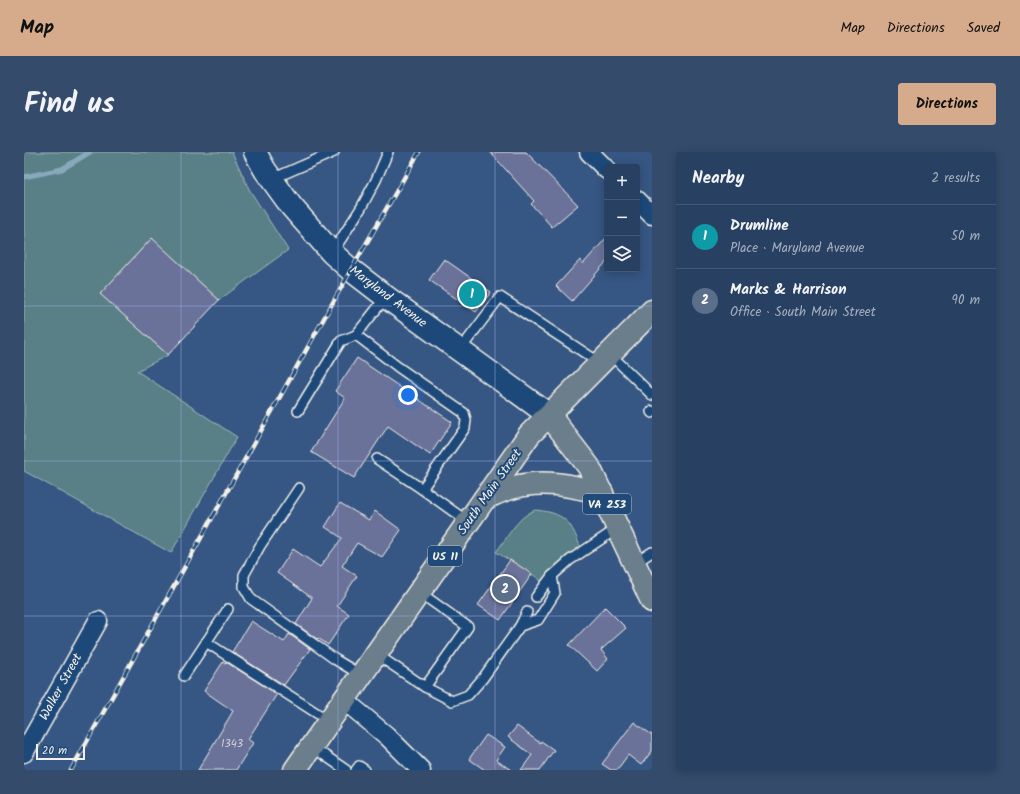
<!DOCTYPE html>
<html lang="en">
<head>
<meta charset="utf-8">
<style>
	:root { --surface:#284062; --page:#344b6b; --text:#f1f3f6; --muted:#a5afbe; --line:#445977; --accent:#d6ab8b }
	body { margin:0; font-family:Kalam,sans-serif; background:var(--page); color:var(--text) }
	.controls { position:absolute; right:12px; top:12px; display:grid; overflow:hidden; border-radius:4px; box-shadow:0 2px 10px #0003 }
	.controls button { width:36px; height:36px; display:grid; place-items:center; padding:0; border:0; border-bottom:1px solid var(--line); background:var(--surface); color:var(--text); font:20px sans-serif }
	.scale { position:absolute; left:12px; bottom:10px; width:49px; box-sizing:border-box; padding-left:4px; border:2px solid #f4f1e8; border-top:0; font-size:11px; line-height:14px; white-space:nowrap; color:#f4f1e8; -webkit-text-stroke:3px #1f4a7a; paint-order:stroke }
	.you { position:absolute; left:384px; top:243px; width:14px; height:14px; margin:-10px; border:3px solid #fff; border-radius:50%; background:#1a73e8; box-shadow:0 0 0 6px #1a73e833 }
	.badge { display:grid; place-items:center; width:26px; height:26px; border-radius:50%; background:var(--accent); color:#fff; font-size:13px; font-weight:700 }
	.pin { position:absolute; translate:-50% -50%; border:2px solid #fff; box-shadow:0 1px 4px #0006 }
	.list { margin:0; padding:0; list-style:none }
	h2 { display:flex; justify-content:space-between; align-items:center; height:52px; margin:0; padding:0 16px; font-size:17px }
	h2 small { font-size:13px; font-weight:400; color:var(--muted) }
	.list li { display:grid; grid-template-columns:26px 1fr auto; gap:12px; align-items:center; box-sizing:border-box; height:64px; padding:0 16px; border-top:1px solid var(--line) }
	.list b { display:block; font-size:15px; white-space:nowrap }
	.list p { margin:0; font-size:13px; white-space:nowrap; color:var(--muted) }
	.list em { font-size:13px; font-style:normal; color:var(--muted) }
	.icon { flex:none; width:22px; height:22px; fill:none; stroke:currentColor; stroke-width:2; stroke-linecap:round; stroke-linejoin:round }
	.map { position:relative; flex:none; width:628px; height:618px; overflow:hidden; border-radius:4px }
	header { display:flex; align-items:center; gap:24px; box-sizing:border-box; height:56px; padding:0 20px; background:var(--accent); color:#111 }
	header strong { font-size:19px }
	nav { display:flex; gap:22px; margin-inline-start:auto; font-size:14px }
	.intro { display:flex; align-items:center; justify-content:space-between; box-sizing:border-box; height:96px; padding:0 24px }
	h1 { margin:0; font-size:28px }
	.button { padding:10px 18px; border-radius:4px; background:var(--accent); color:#111; font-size:14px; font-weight:700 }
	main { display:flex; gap:24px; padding:0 24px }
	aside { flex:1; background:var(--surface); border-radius:4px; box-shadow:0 2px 10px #0003 }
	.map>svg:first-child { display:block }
	.green { fill:#588086; stroke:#a6b8b7 }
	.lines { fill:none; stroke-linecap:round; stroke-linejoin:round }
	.stream { stroke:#89a8bc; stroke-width:5 }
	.building { fill:#6a7299; stroke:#f4f1e8 }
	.lane-casing { stroke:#f4f1e8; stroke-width:12 }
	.street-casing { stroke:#f4f1e8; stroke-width:21 }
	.secondary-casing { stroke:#f4f1e8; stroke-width:25 }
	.primary-casing { stroke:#f4f1e8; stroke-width:25 }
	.lane { stroke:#1f4a7a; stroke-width:9 }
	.street { stroke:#1f4a7a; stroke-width:18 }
	.secondary { stroke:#1f4a7a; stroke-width:22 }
	.primary { stroke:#6b7e8b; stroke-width:22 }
	.rail-casing { stroke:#f4f1e8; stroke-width:4.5 }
	.rail { stroke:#1f4a7a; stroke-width:3; stroke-dasharray:9; stroke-linecap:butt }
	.grid { fill:none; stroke:#93a8e1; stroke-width:1; stroke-opacity:0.55 }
	.labels { text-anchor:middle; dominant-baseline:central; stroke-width:4; stroke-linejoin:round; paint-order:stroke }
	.number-label { font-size:11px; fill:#d2d1d4 }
	.shield { fill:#1f4a7a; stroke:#b4bfc7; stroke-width:1 }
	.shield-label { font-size:12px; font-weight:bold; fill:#f4f1e8 }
	.street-label { font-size:13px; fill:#f4f1e8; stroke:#1f4a7a }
</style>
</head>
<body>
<header>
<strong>Map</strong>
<nav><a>Map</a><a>Directions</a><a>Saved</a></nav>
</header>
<div class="intro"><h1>Find us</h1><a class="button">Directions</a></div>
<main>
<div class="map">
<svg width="628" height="618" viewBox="0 0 628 618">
	<rect width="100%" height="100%" fill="#365683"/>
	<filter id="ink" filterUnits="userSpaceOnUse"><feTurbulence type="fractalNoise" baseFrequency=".025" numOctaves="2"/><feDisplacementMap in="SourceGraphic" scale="8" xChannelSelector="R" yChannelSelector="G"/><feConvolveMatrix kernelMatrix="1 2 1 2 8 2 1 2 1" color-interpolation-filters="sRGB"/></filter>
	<g filter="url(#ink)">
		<!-- green -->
		<g class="green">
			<path d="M 0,0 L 208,0 L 225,37 L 264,98 L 195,148 L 127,87 L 77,142 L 144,203 L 113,219 L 213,285 L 147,401 L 0,319 Z"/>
			<path d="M 511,358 C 547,361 548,375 560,404 L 539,410 L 520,431 L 508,422 L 472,400 C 484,385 493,365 511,358 Z"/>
		</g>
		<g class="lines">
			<!-- stream -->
			<path class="stream" d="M 0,25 L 38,17 L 66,0"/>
		</g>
		<!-- building -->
		<g class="building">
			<path d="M 466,0 L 502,0 L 554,53 L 528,75 L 507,52 L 510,49 Z"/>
			<path d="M 583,85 L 583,109 L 548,149 L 532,134 L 556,108 L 559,112 Z"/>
			<path d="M 128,86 L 195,148 L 144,203 L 76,142 Z"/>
			<path d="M 420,107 L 467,140 L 452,160 L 405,128 Z"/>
			<path d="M 333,206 L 428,270 L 406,303 L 364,274 L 330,326 L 287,300 L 321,246 L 311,239 Z"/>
			<path d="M 316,351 L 345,368 L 351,359 L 377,378 L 358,405 L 333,391 L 318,414 L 333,424 L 313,454 L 325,462 L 304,493 L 294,486 L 293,487 L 272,472 L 288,446 L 253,421 L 269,397 L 296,415 L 318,386 L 301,375 Z"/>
			<path d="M 486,408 L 508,422 L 476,468 L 454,453 Z"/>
			<path d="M 581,455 L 602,476 L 577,498 L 584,507 L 573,519 L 545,493 Z"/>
			<path d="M 227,469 L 260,490 L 265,482 L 286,497 L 260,533 L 208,500 Z"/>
			<path d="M 199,510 L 201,511 L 202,510 L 253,542 L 224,587 L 229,591 L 212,618 L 174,618 L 209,559 L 180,539 Z"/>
			<path d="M 610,570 L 628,583 L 628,599 L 617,613 L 604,603 L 593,618 L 587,618 L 578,612 Z"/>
			<path d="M 493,574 L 516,591 L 517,589 L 530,598 L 516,618 L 497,618 L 508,603 L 484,585 Z"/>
			<path d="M 462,583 L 481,595 L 472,608 L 487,618 L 461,618 L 445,607 Z"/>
		</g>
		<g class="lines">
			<!-- lane casing -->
			<g class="lane-casing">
				<g id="lane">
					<path d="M 248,27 L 310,0"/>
					<path d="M 308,101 L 337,56 L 352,28 L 364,0"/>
					<path d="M 436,198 L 476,145 L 576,211"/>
					<path d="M 586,202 L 628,243"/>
					<path d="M 274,259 L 317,189 L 332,183"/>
					<path d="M 628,259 L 627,260 L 628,261"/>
					<path d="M 353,307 L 398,337 L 441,276 L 442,268 L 440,261 L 374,215 L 332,183 L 362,145"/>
					<path d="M 275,336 L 236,394 L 220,423 L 220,435 L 227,447 L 312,508 L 337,523"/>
					<path d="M 398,337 L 444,370"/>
					<path d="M 611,411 L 628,400"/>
					<path d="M 512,445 L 528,424 L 546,408 L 594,376"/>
					<path d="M 496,474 L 503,460"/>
					<path d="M 182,490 L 305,569"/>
					<path d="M 352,502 L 401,535 L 444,475 L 395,440"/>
					<path d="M 160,524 L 204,457"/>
					<path d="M 401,535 L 428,549 L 444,543 L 459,526 L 496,474 L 514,468 L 531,441 L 528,424"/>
					<path d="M 287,594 L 322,618"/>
					<path d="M 332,618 L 335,614 L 341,618"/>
				</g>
			</g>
			<!-- street casing -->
			<g class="street-casing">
				<g id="street">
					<path d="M 565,0 L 583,18"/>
					<path d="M 613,48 L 628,63"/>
					<path d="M 320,548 L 363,584 L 397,618"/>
					<path d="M 0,601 L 74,469"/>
				</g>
			</g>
			<!-- secondary casing -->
			<g class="secondary-casing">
				<path id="secondary" d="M 231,0 L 241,18 L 267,54 L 308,101 L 327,118 L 362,145 L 525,263"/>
			</g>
			<!-- primary casing -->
			<g class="primary-casing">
				<g id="primary">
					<path d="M 525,263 L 565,315 L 628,449"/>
					<path d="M 461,346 C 471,342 481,337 491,335 C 521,327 548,334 578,341"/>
					<path d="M 271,618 L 505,283 L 628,159"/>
				</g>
			</g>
			<!-- lane -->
			<use href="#lane" class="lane"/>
			<!-- street -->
			<use href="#street" class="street"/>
			<!-- secondary -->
			<use href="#secondary" class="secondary"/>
			<!-- primary -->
			<use href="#primary" class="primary"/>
			<!-- rail casing -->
			<g class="rail-casing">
				<path id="rail" d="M 47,618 L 327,118 L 395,0"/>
			</g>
			<!-- rail -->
			<use href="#rail" class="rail"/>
		</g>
	</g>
	<!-- grid -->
	<path class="grid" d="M 157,0 L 157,618M 314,0 L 314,618M 471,0 L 471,618M 0,154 L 628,154M 0,309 L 628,309M 0,464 L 628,464"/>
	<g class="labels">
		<!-- number labels -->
		<g class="number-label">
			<text x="208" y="592">1343</text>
		</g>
		<!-- shield labels -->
		<g class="shield">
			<rect x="559" y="342" width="48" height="20" rx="3"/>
			<rect x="404" y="394" width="34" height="20" rx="3"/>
		</g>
		<g class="shield-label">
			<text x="583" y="352">VA 253</text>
			<text x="421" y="404">US 11</text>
		</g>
		<!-- street labels -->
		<g class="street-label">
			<text transform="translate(364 145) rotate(37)">Maryland Avenue</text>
			<text transform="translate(466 340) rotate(-55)">South Main Street</text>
			<text transform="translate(37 535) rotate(-61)">Walker Street</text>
		</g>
	</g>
</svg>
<div class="controls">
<button>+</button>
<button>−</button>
<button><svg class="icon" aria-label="layers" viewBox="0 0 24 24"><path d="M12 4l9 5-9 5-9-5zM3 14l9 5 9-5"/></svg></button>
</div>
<div class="scale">20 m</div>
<div class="you"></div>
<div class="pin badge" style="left:448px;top:142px;background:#0f9aa8">1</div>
<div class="pin badge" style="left:481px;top:437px;background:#5c6f8a">2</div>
</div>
<aside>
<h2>Nearby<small>2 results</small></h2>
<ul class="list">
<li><span class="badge" style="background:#0f9aa8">1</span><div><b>Drumline</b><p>Place · Maryland Avenue</p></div><em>50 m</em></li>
<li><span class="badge" style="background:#5c6f8a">2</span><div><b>Marks &amp; Harrison</b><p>Office · South Main Street</p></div><em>90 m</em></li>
</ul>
</aside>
</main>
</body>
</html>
